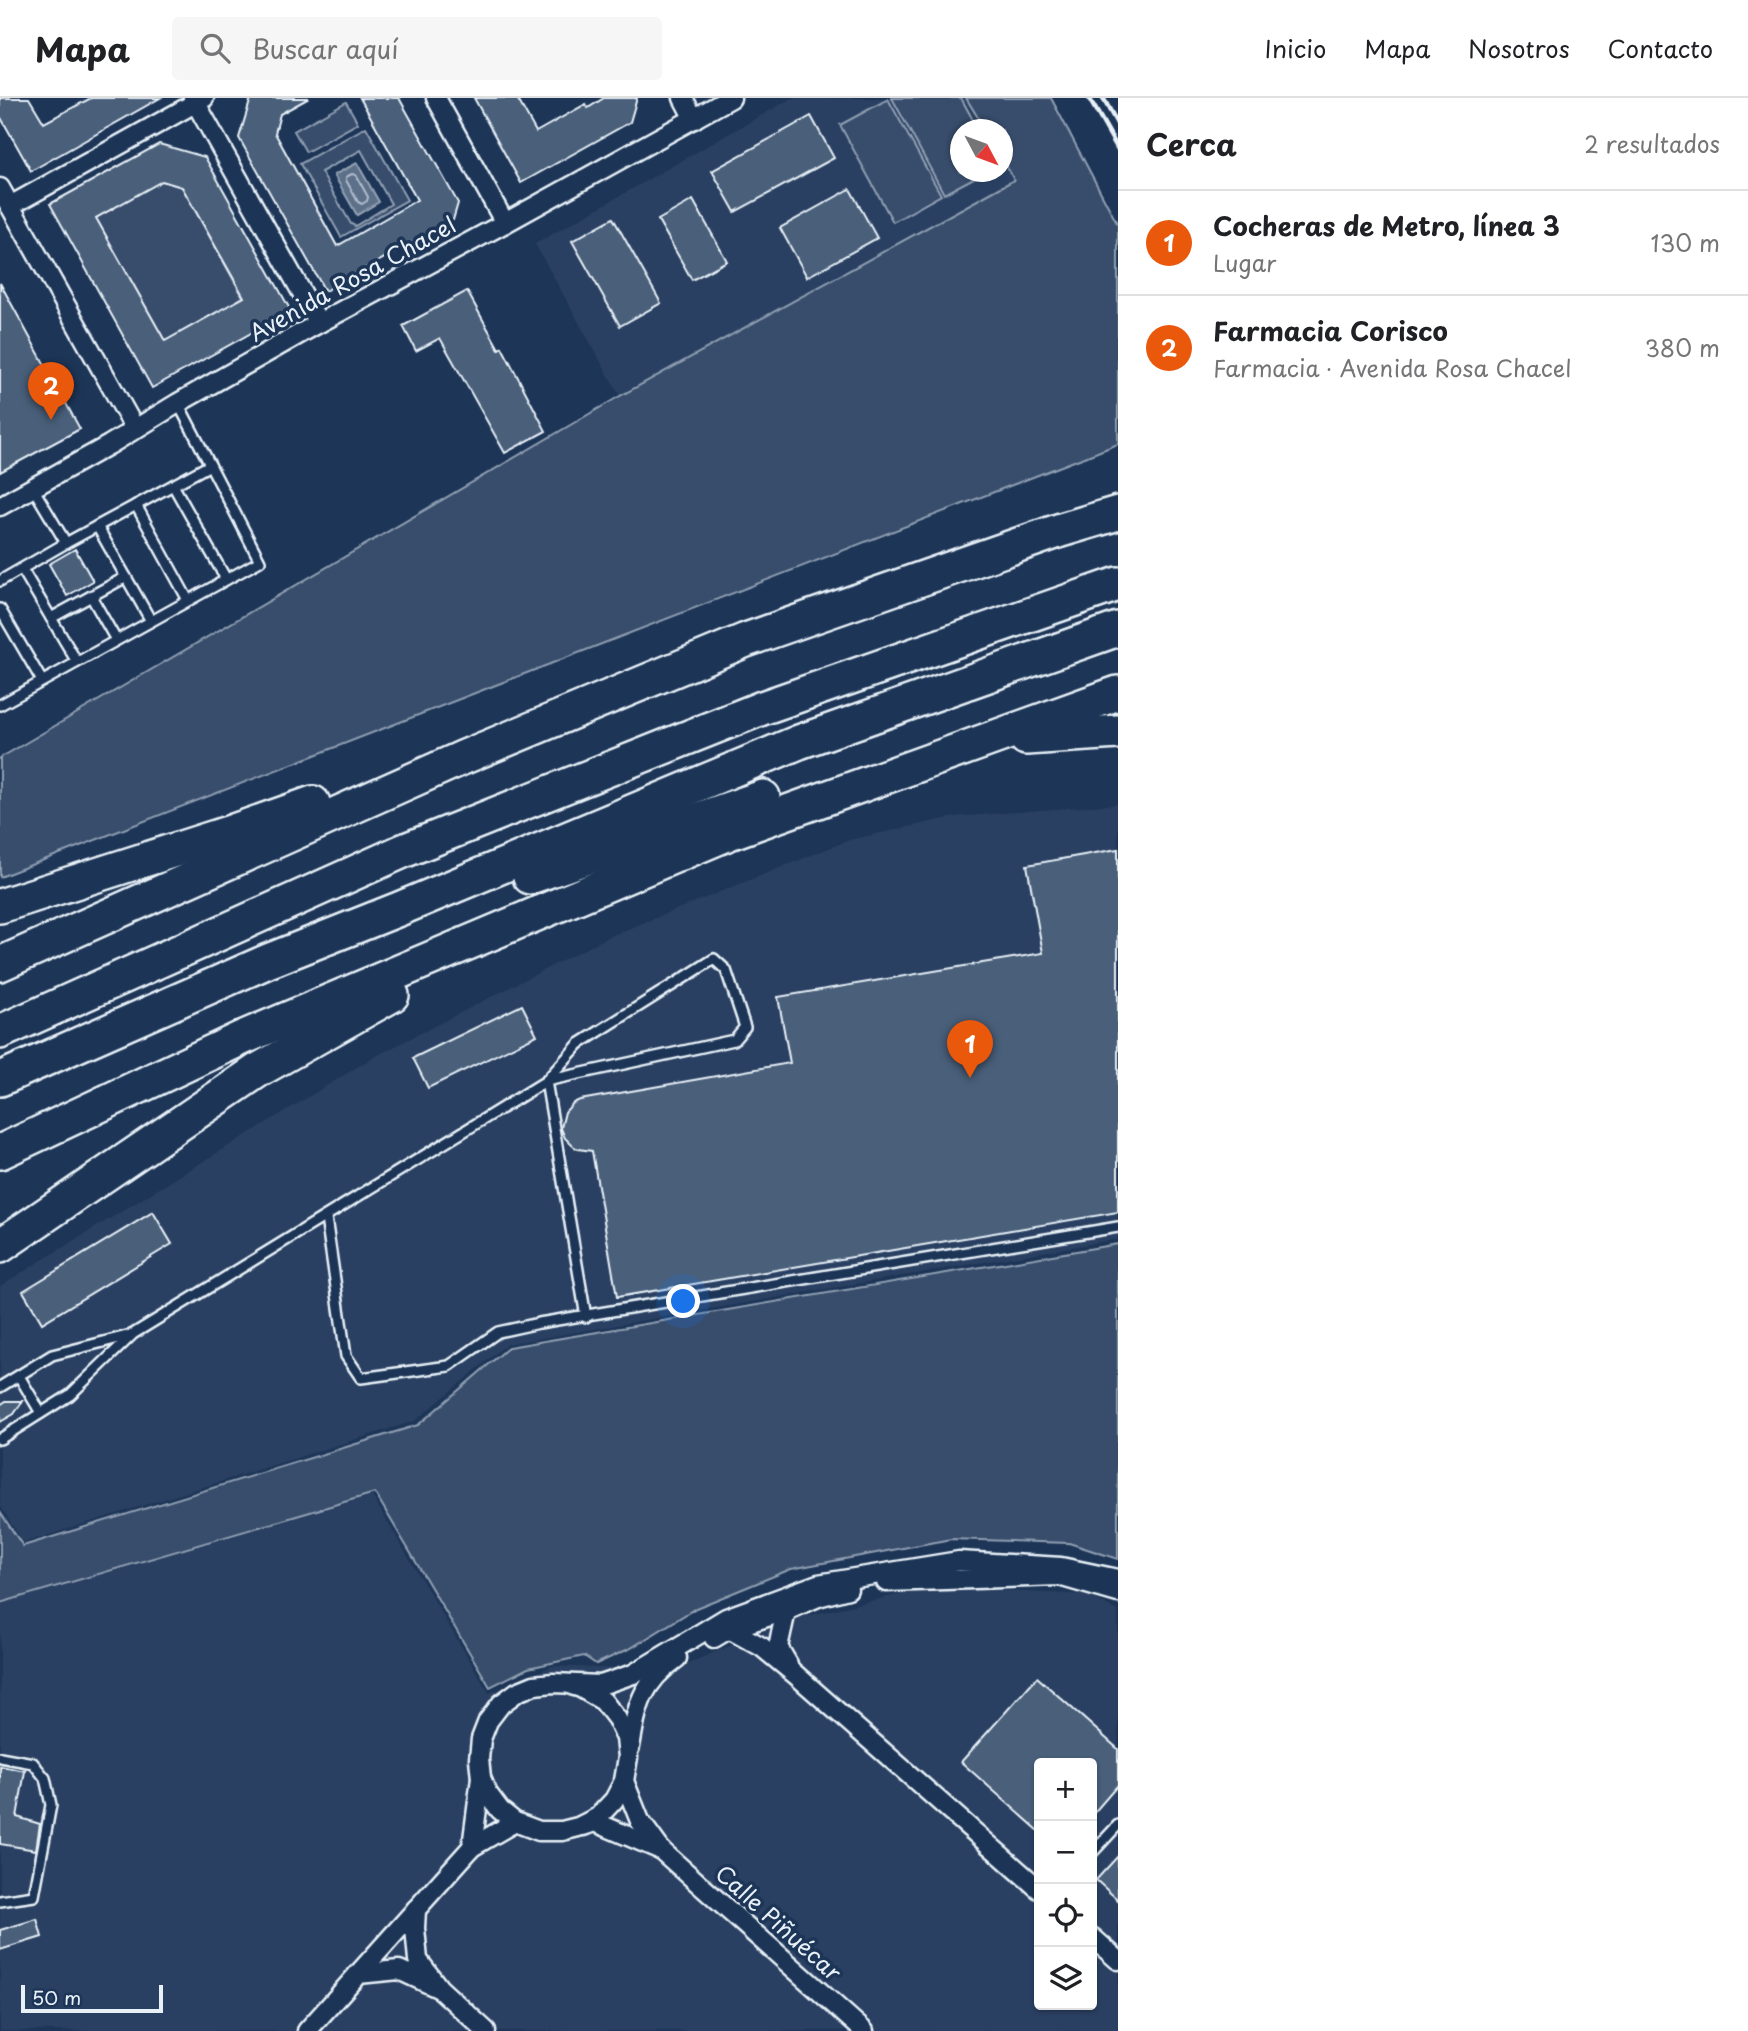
<!DOCTYPE html>
<html lang="es">
<head>
<meta charset="utf-8">
<style>
	:root { --surface:#fff; --page:#f6f6f6; --text:#202124; --muted:#757577; --line:#e0e0e0; --accent:#ea580c }
	body { margin:0; font-family:"Playpen Sans",sans-serif; background:var(--page); color:var(--text) }
	.controls { position:absolute; right:21px; bottom:21px; display:grid; overflow:hidden; border-radius:7px; box-shadow:0 2px 5px #0004 }
	.controls button { width:63px; height:63px; display:grid; place-items:center; padding:0; border:0; border-bottom:2px solid var(--line); background:var(--surface); color:var(--text); font:35px sans-serif }
	.compass { position:absolute; left:950px; top:21px; width:63px; height:63px; border-radius:50%; background:var(--surface); box-shadow:0 2px 5px #0004; rotate:131deg }
	.scale { position:absolute; left:21px; bottom:18px; width:142px; box-sizing:border-box; padding-left:7px; border:4px solid #e8f1f8; border-top:0; font-size:19px; line-height:24px; white-space:nowrap; color:#e8f1f8; -webkit-text-stroke:5px #1d3557; paint-order:stroke }
	.you { position:absolute; left:684px; top:1204px; width:24px; height:24px; margin:-18px; border:5px solid #fff; border-radius:50%; background:#1a73e8; box-shadow:0 0 0 10px #1a73e833 }
	.badge { display:grid; place-items:center; width:46px; height:46px; border-radius:50%; background:var(--accent); color:#fff; font-size:23px; font-weight:700 }
	.pin { position:absolute; translate:-50% -58px; filter:drop-shadow(0 2px 4px #0008) }
	.pin::after { content:''; position:absolute; top:37px; width:24px; height:21px; background:inherit; clip-path:polygon(0 0,100% 0,50% 100%) }
	.list { margin:0; padding:0; list-style:none }
	h2 { display:flex; justify-content:space-between; align-items:center; height:91px; margin:0; padding:0 28px; font-size:30px }
	h2 small { font-size:23px; font-weight:400; color:var(--muted) }
	.list li { display:grid; grid-template-columns:46px 1fr auto; gap:21px; align-items:center; box-sizing:border-box; height:105px; padding:0 28px; border-top:2px solid var(--line) }
	.list b { display:block; font-size:26px; white-space:nowrap }
	.list p { margin:0; font-size:23px; white-space:nowrap; color:var(--muted) }
	.list em { font-size:23px; font-style:normal; color:var(--muted) }
	.icon { flex:none; width:38px; height:38px; fill:none; stroke:currentColor; stroke-width:2; stroke-linecap:round; stroke-linejoin:round }
	.map { position:relative; flex:none; width:1118px; height:1933px; overflow:hidden }
	header { display:flex; align-items:center; gap:42px; box-sizing:border-box; height:98px; padding:0 35px; background:var(--surface); border-bottom:2px solid var(--line) }
	header strong { font-size:33px }
	nav { display:flex; gap:38px; margin-inline-start:auto; font-size:24px }
	.search { width:490px; height:63px; background:var(--page); display:flex; align-items:center; gap:18px; box-sizing:border-box; padding:0 24px; border-radius:7px; color:var(--muted); font-size:26px }
	main { display:flex }
	aside { flex:1; background:var(--surface) }
	.map>svg:first-child { display:block }
	.built { fill:#2a4162; fill-rule:evenodd }
	.green { fill:#374d6c; stroke:#909fb2; stroke-width:2; fill-rule:evenodd }
	.water { fill:#5d7089; stroke:#95a4b5; stroke-width:2 }
	.lines { fill:none; stroke-linecap:round; stroke-linejoin:round }
	.shore { stroke:#b0bdcc; stroke-width:2 }
	.building { fill:#495e7a; stroke:#e8f1f8; stroke-width:2; fill-rule:evenodd }
	.lane-casing { stroke:#e8f1f8; stroke-width:14 }
	.street-casing { stroke:#e8f1f8; stroke-width:23 }
	.highway-casing { stroke:#e8f1f8; stroke-width:38 }
	.lane { stroke:#1d3557; stroke-width:9 }
	.street { stroke:#1d3557; stroke-width:18 }
	.highway { stroke:#1d3557; stroke-width:33 }
	.rail { stroke:#e8f1f8; stroke-width:5 }
	.labels { text-anchor:middle; dominant-baseline:central; stroke-width:7; stroke-linejoin:round; paint-order:stroke }
	.street-label { font-size:23px; fill:#e8f1f8; stroke:#1d3557 }
</style>
</head>
<body>
<header>
<strong>Mapa</strong>
<div class="search"><svg class="icon" aria-label="search" viewBox="0 0 24 24"><circle cx="10" cy="10" r="6"/><path d="M15 15l6 6"/></svg>Buscar aquí</div>
<nav><a>Inicio</a><a>Mapa</a><a>Nosotros</a><a>Contacto</a></nav>
</header>
<main>
<div class="map">
<svg width="1118" height="1933" viewBox="0 0 1118 1933">
	<rect width="100%" height="100%" fill="#1d3557"/>
	<filter id="ink" filterUnits="userSpaceOnUse"><feTurbulence type="fractalNoise" baseFrequency=".0143" numOctaves="2"/><feDisplacementMap in="SourceGraphic" scale="14" xChannelSelector="R" yChannelSelector="G"/><feConvolveMatrix kernelMatrix="1 2 1 2 8 2 1 2 1" color-interpolation-filters="sRGB"/></filter>
	<g filter="url(#ink)">
		<!-- built -->
		<g class="built">
			<path d="M 792,0 L 966,0 L 985,31 L 960,32 L 960,74 L 1002,74 L 1003,62 L 1014,82 L 620,298 L 535,146 Z"/>
			<path d="M 1118,706 L 1118,1141 L 507,1246 L 415,1323 L 23,1445 L 0,1407 L 0,1188 L 372,960 L 608,839 L 849,742 L 954,719 Z"/>
			<path d="M 372,1398 L 489,1595 L 552,1568 L 669,1573 L 798,1520 L 931,1489 L 1088,1497 L 1118,1513 L 1118,1933 L 0,1933 L 0,1506 ZM 1039,1665 L 1092,1665 L 1092,1907 L 1039,1907 Z"/>
		</g>
		<!-- green -->
		<g class="green">
			<path d="M 892,0 L 961,0 L 978,31 L 960,32 L 960,74 L 985,74 L 944,96 Z"/>
			<path d="M 966,0 L 1051,0 L 1118,127 L 1118,346 L 0,779 L 0,660 L 620,298 L 1014,82 L 1003,62 L 1002,32 L 985,31 Z"/>
			<path d="M 888,1 L 941,97 L 893,124 L 840,27 Z"/>
			<path d="M 346,4 L 358,25 L 306,54 L 294,33 Z"/>
			<path d="M 366,29 L 407,102 L 341,139 L 300,66 ZM 361,52 L 391,106 L 355,128 L 351,126 L 321,74 Z"/>
			<path d="M 162,83 L 182,89 L 243,199 L 165,243 L 96,120 Z"/>
			<path d="M 1118,1146 L 1118,1461 L 1069,1445 L 951,1441 L 791,1471 L 696,1510 L 631,1550 L 596,1566 L 584,1558 L 528,1570 L 490,1589 L 375,1395 L 0,1505 L 0,1414 L 23,1448 L 418,1327 L 509,1249 Z"/>
		</g>
		<!-- water -->
		<path class="water" d="M 357,65 L 379,104 L 357,117 L 334,77 Z"/>
		<g class="lines">
			<!-- shore -->
			<path class="shore" d="M 352,76 L 356,77 L 368,99 L 367,103 L 362,106 L 358,104 L 346,82 L 346,79 Z"/>
		</g>
		<!-- building -->
		<g class="building">
			<path d="M 0,0 L 29,0 L 44,25 L 91,0 L 160,0 L 31,73 L 0,18 Z"/>
			<path d="M 251,0 L 309,0 L 280,16 L 275,35 L 337,148 L 417,102 L 360,0 L 399,0 L 458,105 L 453,122 L 325,193 L 239,40 Z"/>
			<path d="M 474,0 L 517,0 L 536,34 L 586,6 L 588,10 L 604,0 L 637,0 L 630,24 L 521,85 Z"/>
			<path d="M 811,18 L 834,60 L 735,114 L 712,73 Z"/>
			<path d="M 159,46 L 205,59 L 291,213 L 152,290 L 50,106 ZM 162,83 L 182,89 L 244,199 L 165,243 L 96,120 Z"/>
			<path d="M 850,91 L 877,140 L 807,179 L 780,130 Z"/>
			<path d="M 693,102 L 727,163 L 692,182 L 658,122 Z"/>
			<path d="M 613,120 L 661,205 L 620,228 L 572,143 Z"/>
			<path d="M 0,185 L 80,331 L 0,374 Z"/>
			<path d="M 467,193 L 499,251 L 502,249 L 546,333 L 505,355 L 440,240 L 416,253 L 403,228 Z"/>
			<path d="M 75,451 L 93,483 L 67,498 L 49,466 Z"/>
			<path d="M 1118,751 L 1118,1114 L 617,1199 L 592,1053 L 578,1051 L 573,1048 L 565,1040 L 561,1030 L 565,1014 L 573,1005 L 580,1002 L 790,965 L 778,899 L 1043,855 L 1027,767 Z"/>
			<path d="M 522,907 L 537,937 L 428,990 L 413,960 Z"/>
			<path d="M 153,1114 L 172,1146 L 42,1225 L 23,1193 Z"/>
			<path d="M 6,1303 L 23,1303 L 14,1316 L 0,1324 L 0,1307 Z"/>
			<path d="M 1037,1579 L 1118,1651 L 1118,1687 L 1092,1717 L 1092,1665 L 1039,1665 L 1039,1733 L 961,1664 Z"/>
			<path d="M 0,1668 L 25,1673 L 17,1719 L 40,1726 L 36,1752 L 0,1746 Z"/>
			<path d="M 1118,1758 L 1118,1802 L 1096,1782 Z"/>
			<path d="M 37,1821 L 42,1839 L 0,1852 L 0,1832 Z"/>
		</g>
		<g class="lines">
			<!-- lane casing -->
			<g class="lane-casing">
				<g id="lane">
					<path d="M 173,387 L 226,481"/>
					<path d="M 136,407 L 188,502"/>
					<path d="M 97,428 L 151,523"/>
					<path d="M 66,445 L 210,367"/>
					<path d="M 22,471 L 77,564"/>
					<path d="M 0,483 L 66,445 L 33,390"/>
					<path d="M 91,498 L 116,542"/>
					<path d="M 0,511 L 42,583"/>
					<path d="M 51,520 L 126,479"/>
					<path d="M 0,607 L 260,463 L 178,305"/>
					<path d="M 546,983 L 586,1219"/>
					<path d="M 326,1120 L 346,1258 L 361,1280 L 449,1268 L 498,1234 L 539,1225 L 1118,1129"/>
					<path d="M 19,1278 L 41,1315"/>
					<path d="M 0,1289 L 52,1257 L 131,1237"/>
					<path d="M 0,1341 L 70,1297 L 133,1236 L 546,983 L 579,946 L 714,861 L 726,872 L 745,929 L 734,942 L 546,983"/>
					<path d="M 0,1659 L 33,1665 L 45,1680 L 51,1707 L 34,1798 L 0,1803"/>
					<path d="M 1092,1755 L 1118,1727"/>
				</g>
			</g>
			<!-- street casing -->
			<g class="street-casing">
				<g id="street">
					<path d="M 193,0 L 319,225"/>
					<path d="M 436,0 L 505,125"/>
					<path d="M 683,0 L 694,21"/>
					<path d="M 0,90 L 135,331"/>
					<path d="M 10,108 L 204,0"/>
					<path d="M 0,408 L 109,347 L 178,305 L 319,225 L 505,125 L 731,0"/>
					<path d="M 886,1484 L 1059,1478 L 1118,1495"/>
					<path d="M 786,1513 L 778,1549 L 788,1566"/>
					<path d="M 729,1531 L 762,1549 L 796,1577 L 1039,1791"/>
					<path d="M 714,1540 L 729,1531 L 786,1513 L 818,1499 L 848,1491"/>
					<path d="M 571,1587 L 581,1590 L 603,1603 L 617,1621 L 626,1640 L 628,1659 L 624,1683 L 614,1702 L 598,1719 L 578,1729 L 562,1733 L 539,1733 L 515,1724 L 500,1712 L 488,1696 L 481,1680 L 479,1661 L 481,1641 L 488,1623 L 501,1606 L 517,1594 L 534,1587 L 553,1585 L 601,1587 L 633,1576 L 726,1520 L 818,1486 L 959,1463 L 1061,1469 L 1118,1481"/>
					<path d="M 630,1649 C 637,1608 641,1585 677,1560"/>
					<path d="M 624,1683 L 640,1723 L 661,1752 L 864,1933"/>
					<path d="M 583,1728 L 595,1724 L 661,1752"/>
					<path d="M 472,1749 L 481,1680"/>
					<path d="M 416,1811 L 415,1830 L 418,1862 L 439,1890 L 486,1933"/>
					<path d="M 1092,1839 L 1118,1862"/>
					<path d="M 358,1876 L 399,1872 L 438,1890"/>
					<path d="M 307,1933 L 472,1749 L 515,1724"/>
				</g>
			</g>
			<!-- highway casing -->
			<g class="highway-casing">
				<g id="highway">
					<path d="M 1026,640 L 1118,634"/>
					<path d="M 530,779 L 763,699"/>
					<path d="M 0,808 L 228,735 L 313,705"/>
					<path d="M 0,866 L 462,660 L 746,542 L 1061,432 L 1118,415"/>
					<path d="M 0,934 L 403,753 L 762,610 L 1118,486"/>
					<path d="M 0,981 L 268,863 L 399,811 L 799,644 L 1118,531"/>
					<path d="M 0,1054 L 242,940 L 729,735 L 1118,595"/>
					<path d="M 0,1148 L 257,973 L 392,897"/>
				</g>
			</g>
			<!-- lane -->
			<use href="#lane" class="lane"/>
			<!-- street -->
			<use href="#street" class="street"/>
			<!-- highway -->
			<use href="#highway" class="highway"/>
			<!-- rail -->
			<g class="rail">
				<path d="M 1089,0 L 1118,51"/>
				<path d="M 1103,0 L 1118,27"/>
			</g>
		</g>
	</g>
	<g class="labels">
		<!-- street labels -->
		<g class="street-label">
			<text transform="translate(352 180) rotate(-29)">Avenida Rosa Chacel</text>
			<text transform="translate(779 1824) rotate(42)">Calle Piñuécar</text>
		</g>
	</g>
</svg>
<div class="controls">
<button>+</button>
<button>−</button>
<button><svg class="icon" aria-label="locate" viewBox="0 0 24 24"><circle cx="12" cy="12" r="6"/><path d="M12 2v4M12 18v4M2 12h4M18 12h4"/></svg></button>
<button><svg class="icon" aria-label="layers" viewBox="0 0 24 24"><path d="M12 4l9 5-9 5-9-5zM3 14l9 5 9-5"/></svg></button>
</div>
<svg class="compass" viewBox="-18 -18 36 36"><path d="M0-13l5 13h-10z" fill="#e53935"/><path d="M0 13l5-13h-10z" fill="#757577"/></svg>
<div class="scale">50 m</div>
<div class="you"></div>
<div class="pin badge" style="left:970px;top:980px">1</div>
<div class="pin badge" style="left:51px;top:322px">2</div>
</div>
<aside>
<h2>Cerca<small>2 resultados</small></h2>
<ul class="list">
<li><span class="badge">1</span><div><b>Cocheras de Metro, línea 3</b><p>Lugar</p></div><em>130 m</em></li>
<li><span class="badge">2</span><div><b>Farmacia Corisco</b><p>Farmacia · Avenida Rosa Chacel</p></div><em>380 m</em></li>
</ul>
</aside>
</main>
</body>
</html>
